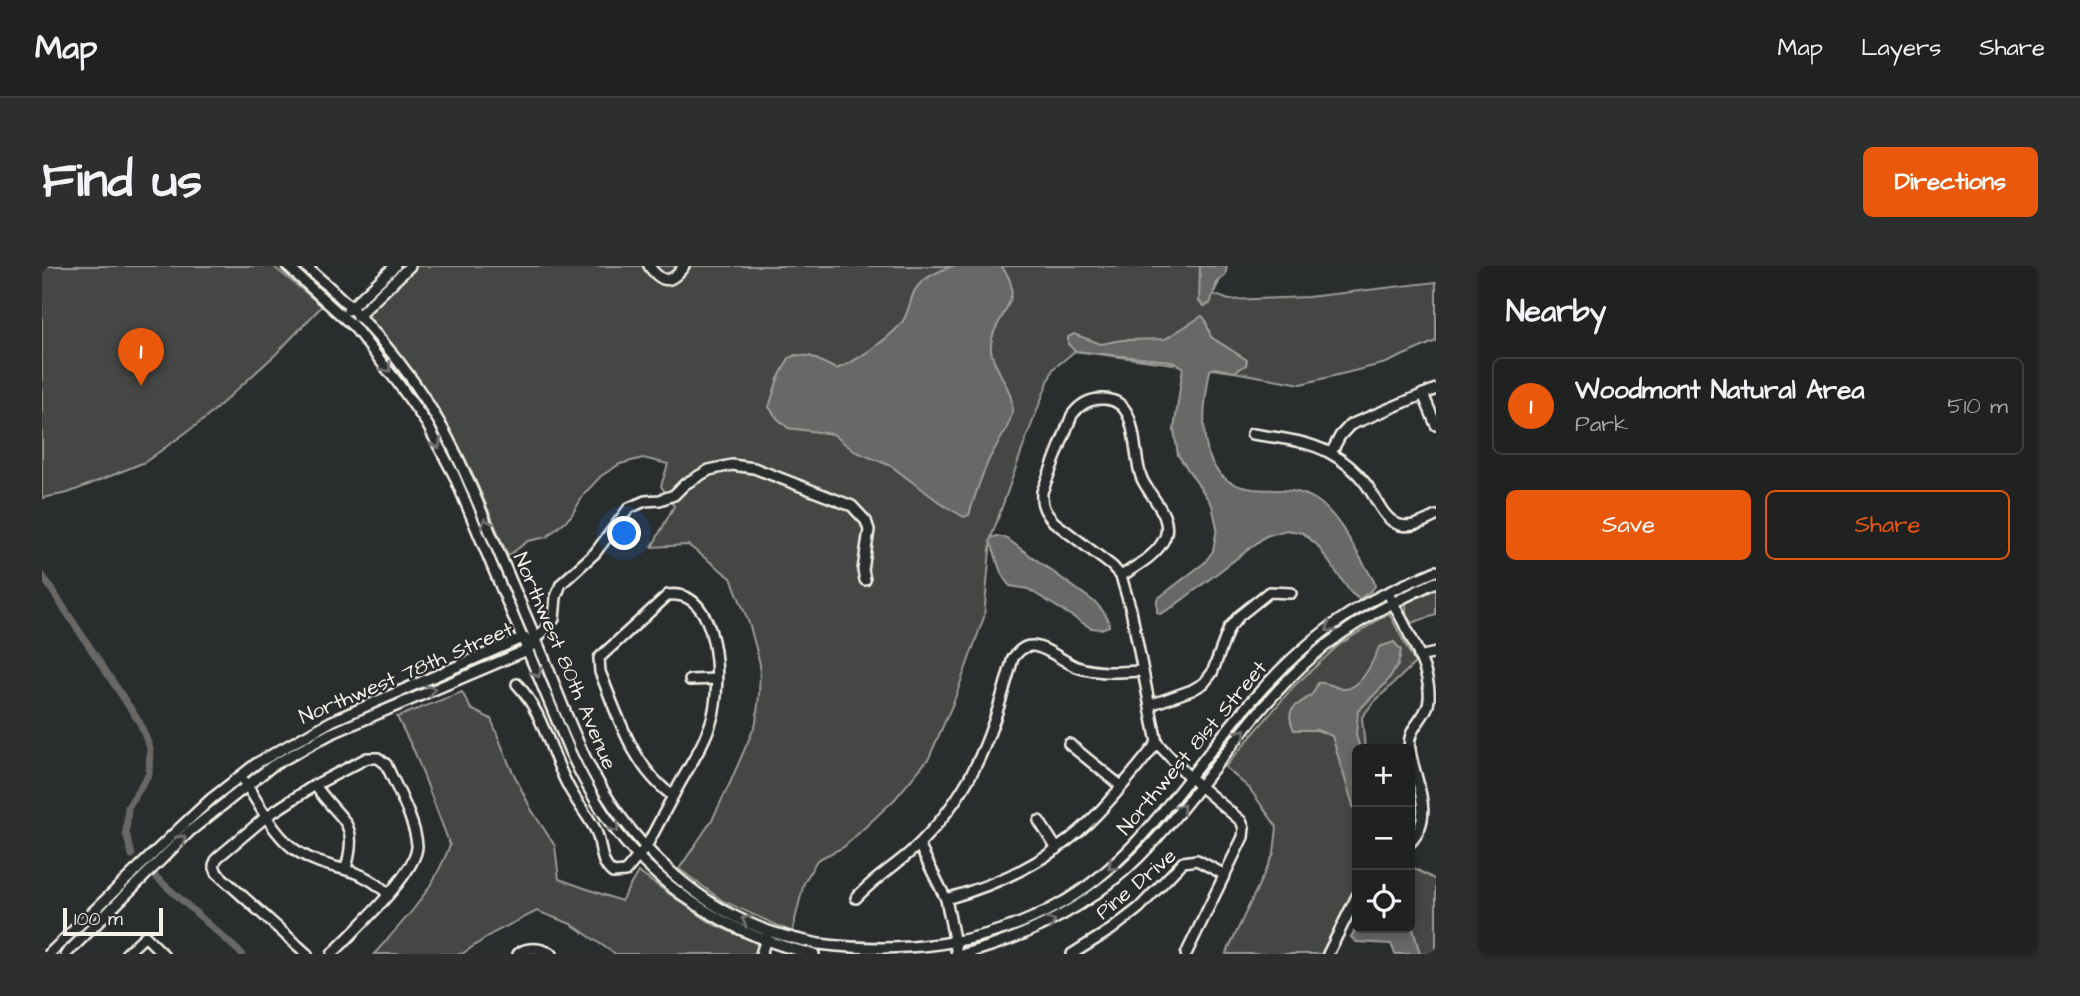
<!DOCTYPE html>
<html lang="en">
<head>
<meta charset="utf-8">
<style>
	:root { --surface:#202222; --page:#2d2f2f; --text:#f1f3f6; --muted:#a2a4a5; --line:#3d3f40; --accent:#ea580c }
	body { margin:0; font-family:"Architects Daughter",sans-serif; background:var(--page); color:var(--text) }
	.controls { position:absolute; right:21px; bottom:21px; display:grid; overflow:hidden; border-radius:10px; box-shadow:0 4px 10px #0003 }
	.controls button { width:63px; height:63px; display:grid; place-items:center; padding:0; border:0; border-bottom:2px solid var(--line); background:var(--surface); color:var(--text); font:35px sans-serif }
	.scale { position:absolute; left:21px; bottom:18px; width:100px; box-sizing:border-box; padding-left:7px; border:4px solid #f4f1e8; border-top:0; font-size:19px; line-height:24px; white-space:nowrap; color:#f4f1e8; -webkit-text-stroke:5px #2a2d2e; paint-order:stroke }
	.you { position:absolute; left:583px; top:268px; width:24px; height:24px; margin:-18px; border:5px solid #fff; border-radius:50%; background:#1a73e8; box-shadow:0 0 0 10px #1a73e833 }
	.badge { display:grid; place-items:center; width:46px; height:46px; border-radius:50%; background:var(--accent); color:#fff; font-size:23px; font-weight:700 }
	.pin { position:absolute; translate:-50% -58px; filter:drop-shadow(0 2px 4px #0008) }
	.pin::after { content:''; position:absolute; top:37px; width:24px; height:21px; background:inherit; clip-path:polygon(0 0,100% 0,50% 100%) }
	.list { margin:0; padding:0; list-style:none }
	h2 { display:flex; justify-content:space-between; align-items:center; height:91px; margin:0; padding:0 28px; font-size:30px }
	h2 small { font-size:23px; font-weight:400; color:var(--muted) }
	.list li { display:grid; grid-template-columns:46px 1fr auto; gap:21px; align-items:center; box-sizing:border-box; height:98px; margin:0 14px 14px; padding:0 14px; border:2px solid var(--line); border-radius:10px }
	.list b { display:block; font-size:26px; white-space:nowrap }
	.list p { margin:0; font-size:23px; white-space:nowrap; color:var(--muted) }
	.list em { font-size:23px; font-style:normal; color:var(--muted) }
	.actions { display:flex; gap:14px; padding:21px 28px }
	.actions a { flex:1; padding:16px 0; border:2px solid var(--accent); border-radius:10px; text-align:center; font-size:24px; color:var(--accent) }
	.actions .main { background:var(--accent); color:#fff }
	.icon { flex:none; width:38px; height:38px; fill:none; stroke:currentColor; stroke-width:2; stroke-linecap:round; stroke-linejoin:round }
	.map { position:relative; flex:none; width:1394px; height:688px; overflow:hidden; border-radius:10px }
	header { display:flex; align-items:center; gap:42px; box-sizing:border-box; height:98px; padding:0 35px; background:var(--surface); border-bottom:2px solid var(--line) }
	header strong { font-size:33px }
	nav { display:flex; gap:38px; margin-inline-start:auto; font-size:24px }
	.intro { display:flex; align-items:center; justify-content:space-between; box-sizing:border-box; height:168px; padding:0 42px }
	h1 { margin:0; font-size:49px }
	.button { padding:18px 32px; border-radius:10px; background:var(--accent); color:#fff; font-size:24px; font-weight:700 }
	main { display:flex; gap:42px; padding:0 42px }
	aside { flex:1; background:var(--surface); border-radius:10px; box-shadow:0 4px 10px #0003 }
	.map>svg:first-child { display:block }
	.green { fill:#444645; stroke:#9c9c96; stroke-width:2 }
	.water { fill:#676866; stroke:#9f9f9a; stroke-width:2 }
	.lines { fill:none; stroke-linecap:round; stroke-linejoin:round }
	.canal { stroke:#676866; stroke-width:7 }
	.minor-casing { stroke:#f4f1e8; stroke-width:14 }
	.minor { stroke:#2a2d2e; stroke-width:9 }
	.oneway { stroke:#71726f }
	.labels { text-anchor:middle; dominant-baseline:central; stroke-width:5; stroke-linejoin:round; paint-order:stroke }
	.street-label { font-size:21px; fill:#f4f1e8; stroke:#2a2d2e }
</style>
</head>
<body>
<header>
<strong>Map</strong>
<nav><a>Map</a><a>Layers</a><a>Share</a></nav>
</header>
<div class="intro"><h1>Find us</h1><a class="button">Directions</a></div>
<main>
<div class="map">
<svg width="1394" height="688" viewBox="0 0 1394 688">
	<rect width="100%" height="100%" fill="#2a2d2e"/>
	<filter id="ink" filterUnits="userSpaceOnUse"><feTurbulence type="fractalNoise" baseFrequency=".0143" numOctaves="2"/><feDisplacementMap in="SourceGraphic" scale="14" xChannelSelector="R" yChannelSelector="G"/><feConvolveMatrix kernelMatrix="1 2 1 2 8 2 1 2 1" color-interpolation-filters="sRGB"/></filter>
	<g filter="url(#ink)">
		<!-- green -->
		<g class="green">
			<path d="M 0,0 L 231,0 L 280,40 L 234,88 L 164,152 L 103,196 L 26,227 L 0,232 Z"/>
			<path d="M 372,0 L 1185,0 L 1171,28 L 1187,34 L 1266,31 L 1394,16 L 1394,75 L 1344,97 L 1259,118 L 1192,106 L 1033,85 L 1011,103 L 984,173 L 949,272 L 942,351 L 912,435 L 887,492 L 853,533 L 802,581 L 775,594 L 762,617 L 750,666 L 681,635 L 637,603 L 670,554 L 688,517 L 714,457 L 717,429 L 718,398 L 708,360 L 689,312 L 646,279 L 610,281 L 632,240 L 619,220 L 626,198 L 601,192 L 578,198 L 559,210 L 543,227 L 529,250 L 505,271 L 486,275 L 466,290 C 448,249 432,206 410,167 C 387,126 358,89 327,53 L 329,41 Z"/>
			<path d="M 1394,323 L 1394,349 L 1369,357 L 1364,346 L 1364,337 Z"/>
			<path d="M 1347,347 L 1373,397 L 1332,436 L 1320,451 L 1323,483 L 1315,483 L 1315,632 L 1282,688 L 1184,688 L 1232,587 L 1235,561 L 1207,522 L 1183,501 L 1252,420 L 1297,379 Z"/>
			<path d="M 420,426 L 429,443 L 449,453 L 467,498 L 489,543 L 513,580 L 517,613 L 579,635 L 596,606 L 671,658 L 713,676 L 717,681 L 715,688 L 573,688 L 529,658 L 495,645 L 451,667 L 420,688 L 332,688 C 364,653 391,625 408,579 L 373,487 L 355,451 Z"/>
			<path d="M 1368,600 L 1394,614 L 1394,688 L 1378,688 L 1368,653 Z"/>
		</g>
		<!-- water -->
		<g class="water">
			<path d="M 910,0 L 959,0 C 989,35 946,53 949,84 C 952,105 973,124 970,145 C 968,164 952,180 945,198 C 938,214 932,232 927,249 L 922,251 L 901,239 L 849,200 L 812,185 L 791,168 L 746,162 L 735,152 L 727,141 L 736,113 L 747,92 L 753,89 L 768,90 L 794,103 C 812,97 845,74 858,59 C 867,49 867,35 873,24 C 880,12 897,5 910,0 Z"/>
			<path d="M 1158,0 L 1185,0 L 1183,10 L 1175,16 L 1168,38 L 1162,40 L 1157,35 Z"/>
			<path d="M 1160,50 L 1163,53 L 1169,71 L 1205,94 L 1204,99 L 1192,106 L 1173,102 L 1168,104 C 1160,146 1150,216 1211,223 C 1233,225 1253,221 1273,233 C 1298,249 1316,290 1332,315 L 1333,320 L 1330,324 L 1317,333 L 1309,327 L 1275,279 L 1261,267 L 1244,264 L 1224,270 L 1131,341 L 1118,348 L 1115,346 L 1115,333 L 1162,297 L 1171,285 L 1175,262 L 1170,239 L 1136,189 L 1132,164 L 1141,101 L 1128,95 L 1033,85 L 1026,78 L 1026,71 L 1032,68 L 1059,78 L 1080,74 L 1123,73 Z"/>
			<path d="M 955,270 L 964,272 L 1054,337 C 1060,344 1067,351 1067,360 L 1059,363 L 1049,362 L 986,323 L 968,320 C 955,307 956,290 948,276 L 949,272 Z"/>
			<path d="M 1352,376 L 1359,384 L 1356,399 L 1343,418 L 1316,445 L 1314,469 L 1318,483 L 1315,483 L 1315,553 L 1290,470 L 1275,464 L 1252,464 C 1240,439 1259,440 1271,427 C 1273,424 1274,420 1276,417 C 1286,416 1288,419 1297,422 C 1317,429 1331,396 1337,381 Z"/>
			<path d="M 1368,653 L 1378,688 L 1353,688 L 1349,678 L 1314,676 L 1309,671 L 1315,660 L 1315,662 L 1368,662 Z"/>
		</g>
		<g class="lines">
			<!-- canal -->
			<g class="canal">
				<path d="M 0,309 L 98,457 L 108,482 L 107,508 L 86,541 L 84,567 L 90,589"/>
				<path d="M 115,612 L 200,688"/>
			</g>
			<!-- minor casing -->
			<g class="minor-casing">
				<g id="minor">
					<path d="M 245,0 L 312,61 L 356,117 L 385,158 L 412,209 L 529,488 C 542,515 557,543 575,566 C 623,628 696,672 772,688"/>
					<path d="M 263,0 C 316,44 363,96 397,156 C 418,192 433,230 449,268 C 467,311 486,354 504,397 C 518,433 531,469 549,503 C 585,572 647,635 721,663 C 739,670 758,674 777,678 C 858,688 944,680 1016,639 C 1101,592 1149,501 1213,431 C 1244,396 1279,364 1320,340 C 1343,326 1369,316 1394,305"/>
					<path d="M 607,0 C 620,18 629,18 642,0"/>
					<path d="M 306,44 L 353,0"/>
					<path d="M 315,51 L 368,0"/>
					<path d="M 1381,128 L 1394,159"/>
					<path d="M 1210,168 C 1236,172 1264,174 1288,187 C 1301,194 1315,206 1324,218 C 1334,231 1341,254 1358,259 C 1371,262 1383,255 1394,250"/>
					<path d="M 1289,187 L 1298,170 L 1308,159 L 1394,123"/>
					<path d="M 1079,310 C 1094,300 1116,289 1123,271 C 1131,250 1108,231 1100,213 C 1089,188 1099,134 1062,133 C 1048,132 1038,138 1030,149 L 1000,226 C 999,240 1003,246 1012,256 L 1070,300 L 1079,310 L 1089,344 L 1115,477 L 1147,511 L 1199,555 L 1202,562 L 1201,571 L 1144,688"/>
					<path d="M 1348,331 C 1361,357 1394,410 1386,439 C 1381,455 1364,464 1368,483"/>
					<path d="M 1377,391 L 1394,387"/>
					<path d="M 648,414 L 674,413"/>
					<path d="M 475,418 C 500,445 508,484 524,516 C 532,533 544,547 553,563 C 561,578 556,596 571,607 L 583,606 L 604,581 L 631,530 C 591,502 576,450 558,406 L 557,392 L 626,329 C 678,322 680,419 670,453 C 662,480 644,505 631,530"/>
					<path d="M 1108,439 L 1150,424 L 1162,417 L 1170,407 L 1187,362 L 1197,350 L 1227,326 L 1249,327"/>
					<path d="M 1027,478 L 1079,520"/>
					<path d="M 1368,484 C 1373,516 1394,549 1368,577"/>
					<path d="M 202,515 C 218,539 233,572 258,587 C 290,607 315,597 346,628"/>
					<path d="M 273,519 C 297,555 318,553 304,602"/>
					<path d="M 997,555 L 1015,583"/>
					<path d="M 877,579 L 904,633 L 915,688"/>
					<path d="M 814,632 C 834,610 859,597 879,576 C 935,519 950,466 971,392 C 976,386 981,380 989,380 C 1002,379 1022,396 1035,401 C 1056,408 1079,406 1101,405"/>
					<path d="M 904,633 C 961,617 1014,592 1056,547 C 1077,525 1096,501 1115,477"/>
					<path d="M 7,688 L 141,559 L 169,533 L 215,497 L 290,455 L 480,372 L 485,373"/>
					<path d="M 24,688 L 148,565 L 230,500 L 288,468 L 485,384 L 512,353 L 514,331 L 519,318 L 553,287 L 587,242 L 603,235 L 618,234 L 632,229 L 643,218 L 667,204 L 690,199 L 712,202 L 810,240 L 824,255 L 827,264 L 821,304 L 823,314"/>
					<path d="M 84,688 L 103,670 L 121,688"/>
					<path d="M 265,688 L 175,607 L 172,599 L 175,592 L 225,550 L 273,519 L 325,492 L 336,492 L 344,498 C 354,521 373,554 375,579 C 377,605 310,667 290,688"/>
					<path d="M 476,688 C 485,680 499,682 510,688"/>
					<path d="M 719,688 L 725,670"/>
					<path d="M 922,688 C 989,670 1048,640 1097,591 C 1159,528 1204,449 1271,390 C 1307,358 1351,336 1394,316"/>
					<path d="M 1030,688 L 1070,663 L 1097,642 L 1141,596 L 1155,594 L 1183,609"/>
					<path d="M 1286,688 L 1315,630"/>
				</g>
			</g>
			<!-- minor -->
			<use href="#minor" class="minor"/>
		</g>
		<!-- one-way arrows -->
		<defs><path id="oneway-chevron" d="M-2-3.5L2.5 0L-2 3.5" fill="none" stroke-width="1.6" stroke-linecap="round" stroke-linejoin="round" transform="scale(1.75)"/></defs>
		<g class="oneway">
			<use href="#oneway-chevron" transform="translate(345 102) rotate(53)"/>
			<use href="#oneway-chevron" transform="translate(395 178) rotate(62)"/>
			<use href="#oneway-chevron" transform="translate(444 257) rotate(-113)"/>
			<use href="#oneway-chevron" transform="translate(1288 362) rotate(144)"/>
			<use href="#oneway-chevron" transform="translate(495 407) rotate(67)"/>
			<use href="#oneway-chevron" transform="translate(389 424) rotate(-23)"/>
			<use href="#oneway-chevron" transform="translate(1200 467) rotate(-51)"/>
			<use href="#oneway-chevron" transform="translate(1139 542) rotate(-51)"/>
			<use href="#oneway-chevron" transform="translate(573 562) rotate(54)"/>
			<use href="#oneway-chevron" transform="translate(140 573) rotate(-44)"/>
			<use href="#oneway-chevron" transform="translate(1070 600) rotate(138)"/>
			<use href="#oneway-chevron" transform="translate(704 654) rotate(-152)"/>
			<use href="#oneway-chevron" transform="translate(1009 656) rotate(-27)"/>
		</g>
	</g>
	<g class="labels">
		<!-- street labels -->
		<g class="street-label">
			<text transform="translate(523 395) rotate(67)">Northwest 80th Avenue</text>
			<text transform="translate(364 407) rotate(-23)">Northwest 78th Street</text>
			<text transform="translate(1150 482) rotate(-50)">Northwest 81st Street</text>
			<text transform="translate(1094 618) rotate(-40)">Pine Drive</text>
		</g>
	</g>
</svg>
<div class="controls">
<button>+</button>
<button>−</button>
<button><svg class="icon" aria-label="locate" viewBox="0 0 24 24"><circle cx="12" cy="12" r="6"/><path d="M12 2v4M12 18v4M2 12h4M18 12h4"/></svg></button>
</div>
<div class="scale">100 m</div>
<div class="you"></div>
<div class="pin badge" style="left:99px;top:120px">1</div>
</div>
<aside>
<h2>Nearby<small></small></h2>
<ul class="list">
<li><span class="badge">1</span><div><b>Woodmont Natural Area</b><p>Park</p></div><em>510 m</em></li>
</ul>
<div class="actions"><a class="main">Save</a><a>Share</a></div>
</aside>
</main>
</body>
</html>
